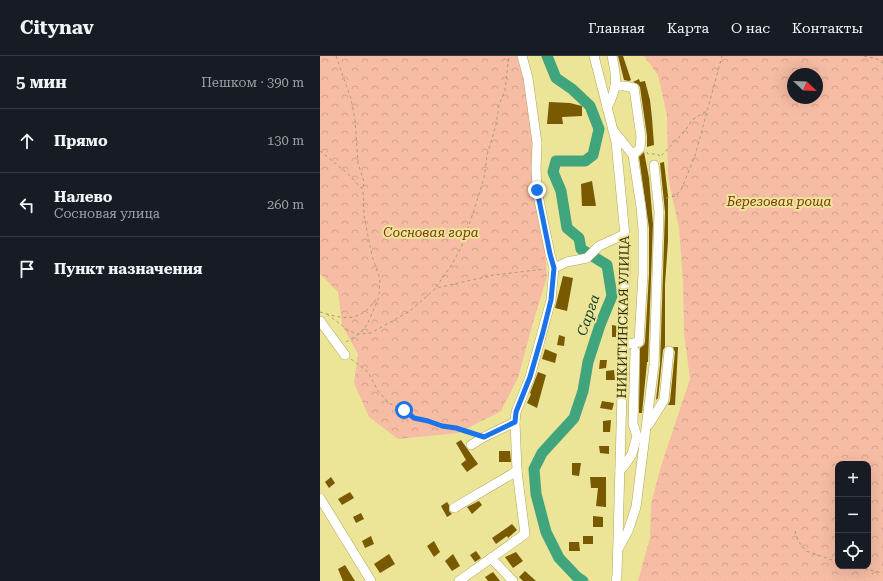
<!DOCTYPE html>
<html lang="ru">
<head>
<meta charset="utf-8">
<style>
	:root { --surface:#171b24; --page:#20242c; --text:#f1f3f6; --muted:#9ea1a6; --line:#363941 }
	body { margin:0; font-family:"Roboto Serif",serif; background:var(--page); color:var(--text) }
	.controls { position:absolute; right:12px; bottom:12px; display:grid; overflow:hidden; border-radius:8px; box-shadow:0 4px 16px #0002 }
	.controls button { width:36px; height:36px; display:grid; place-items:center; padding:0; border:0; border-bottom:1px solid var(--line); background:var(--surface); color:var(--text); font:20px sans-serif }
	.compass { position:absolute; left:467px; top:12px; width:36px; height:36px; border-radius:50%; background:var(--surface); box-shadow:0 4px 16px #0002; rotate:113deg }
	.stop { position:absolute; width:12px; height:12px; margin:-9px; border:3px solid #1a73e8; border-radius:50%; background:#fff }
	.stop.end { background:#1a73e8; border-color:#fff; box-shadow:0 1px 4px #0008 }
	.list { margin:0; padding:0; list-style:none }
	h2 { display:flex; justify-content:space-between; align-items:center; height:52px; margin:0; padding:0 16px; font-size:17px }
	h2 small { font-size:13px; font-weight:400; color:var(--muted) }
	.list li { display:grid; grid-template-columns:26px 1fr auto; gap:12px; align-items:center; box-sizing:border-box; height:64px; padding:0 16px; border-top:1px solid var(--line) }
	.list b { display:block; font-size:15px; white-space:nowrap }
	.list p { margin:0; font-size:13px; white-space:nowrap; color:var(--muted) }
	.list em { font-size:13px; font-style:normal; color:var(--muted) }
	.icon { flex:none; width:22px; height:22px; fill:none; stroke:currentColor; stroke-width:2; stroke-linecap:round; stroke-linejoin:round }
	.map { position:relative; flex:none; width:563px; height:525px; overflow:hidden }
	header { display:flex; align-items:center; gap:24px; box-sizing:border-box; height:56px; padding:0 20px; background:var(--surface); border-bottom:1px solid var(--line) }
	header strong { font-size:19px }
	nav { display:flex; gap:22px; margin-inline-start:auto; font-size:14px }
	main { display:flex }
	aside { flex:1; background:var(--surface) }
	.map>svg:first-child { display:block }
	.forest { fill:url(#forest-crowns); fill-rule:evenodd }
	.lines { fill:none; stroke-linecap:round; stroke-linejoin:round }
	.river { stroke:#40a47d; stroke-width:11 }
	.building { fill:#795902 }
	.minor-casing { stroke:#aea75b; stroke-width:10 }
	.path { stroke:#a8a264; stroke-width:1; stroke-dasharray:3 3; stroke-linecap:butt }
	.minor { stroke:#fff; stroke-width:9 }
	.route { stroke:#1a73e8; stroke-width:5 }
	.labels { text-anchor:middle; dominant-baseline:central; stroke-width:4; stroke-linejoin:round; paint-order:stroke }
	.park-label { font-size:13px; font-style:italic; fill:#7e350e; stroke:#ece597 }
	.street-label { font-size:13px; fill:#2d2a09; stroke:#ece597 }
	.water-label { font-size:14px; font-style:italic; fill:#164130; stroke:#ece597 }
</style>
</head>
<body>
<header>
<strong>Citynav</strong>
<nav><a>Главная</a><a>Карта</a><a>О нас</a><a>Контакты</a></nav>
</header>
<main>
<aside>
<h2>5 мин<small>Пешком · 390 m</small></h2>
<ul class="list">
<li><svg class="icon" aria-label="ahead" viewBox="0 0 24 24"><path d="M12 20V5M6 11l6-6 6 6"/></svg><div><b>Прямо</b></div><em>130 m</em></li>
<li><svg class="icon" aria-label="left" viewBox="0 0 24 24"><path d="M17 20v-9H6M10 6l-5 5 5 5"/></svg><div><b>Налево</b><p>Сосновая улица</p></div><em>260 m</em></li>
<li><svg class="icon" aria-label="arrive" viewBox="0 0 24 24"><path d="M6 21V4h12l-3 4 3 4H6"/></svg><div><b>Пункт назначения</b></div></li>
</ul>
</aside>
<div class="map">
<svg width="563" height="525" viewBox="0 0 563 525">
	<defs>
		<pattern id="forest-crowns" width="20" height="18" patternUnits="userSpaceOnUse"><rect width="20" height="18" fill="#f6bca4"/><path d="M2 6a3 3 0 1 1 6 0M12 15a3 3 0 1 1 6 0" fill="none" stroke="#d3a28c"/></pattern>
	</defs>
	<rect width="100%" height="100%" fill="#ece597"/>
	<!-- forest -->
	<g class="forest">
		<path d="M 0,0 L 198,0 L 206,28 L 224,182 L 227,221 L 214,263 L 198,322 L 181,355 L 138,377 L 78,383 L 49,361 L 34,327 L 38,298 L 22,269 L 18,236 L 0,218 Z"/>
		<path d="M 324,0 L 563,0 L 563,525 L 318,525 L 330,482 L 331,448 L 341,410 L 370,323 L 364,277 L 363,225 L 359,172 L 348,121 L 347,59 L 338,19 ZM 473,18 L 497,18 L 497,42 L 473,42 ZM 518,408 L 548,408 L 548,510 L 518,510 Z"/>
	</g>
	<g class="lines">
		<!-- river -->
		<path class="river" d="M 227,0 L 236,22 L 252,33 L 270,50 L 279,73 L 273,99 L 265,105 L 236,105 L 233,116 L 241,135 L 247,172 L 259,182 L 261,193 L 287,209 L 292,240 L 280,269 L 268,306 L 263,335 L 254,362 L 222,397 L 214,413 L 216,438 L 226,476 L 239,502 L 257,521 L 263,525"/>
	</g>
	<!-- building -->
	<g class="building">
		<path d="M 298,0 L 303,0 L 311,24 L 309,25 L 304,24 Z"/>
		<path d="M 319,23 L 320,26 L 325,25 L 330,44 L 332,62 L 334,89 L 327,91 L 327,80 L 320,31 L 318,28 L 313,26 Z"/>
		<path d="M 229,46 L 250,47 L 262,50 L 262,60 L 242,61 L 243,68 L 227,68 Z"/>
		<path d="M 324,96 L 329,122 L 333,168 L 328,306 L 327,306 L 322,357 L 319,357 L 320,292 L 324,289 L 325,286 L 329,218 L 329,172 L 319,101 Z"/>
		<path d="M 344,106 L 348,140 L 348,185 L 345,228 L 345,291 L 343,294 L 338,342 L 336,344 L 340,309 L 345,156 L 340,107 Z"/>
		<path d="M 272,125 L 276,150 L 262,150 L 261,128 Z"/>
		<path d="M 243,220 L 253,222 L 247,255 L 235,252 Z"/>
		<path d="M 292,269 L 298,270 L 298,281 L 292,281 Z"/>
		<path d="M 239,279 L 245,281 L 244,290 L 237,289 Z"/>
		<path d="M 353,291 L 358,291 L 355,349 L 348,349 L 350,345 L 355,296 Z"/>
		<path d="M 225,293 L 237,298 L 235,307 L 222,303 Z"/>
		<path d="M 280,304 L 287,304 L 286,312 L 279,313 Z"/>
		<path d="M 294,314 L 295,324 L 286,324 L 286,315 Z"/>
		<path d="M 218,316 L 226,319 L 217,352 L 207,347 L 211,338 L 210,337 Z"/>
		<path d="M 282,345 L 294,347 L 292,354 L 280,352 Z"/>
		<path d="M 291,364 L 290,376 L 283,376 L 283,365 Z"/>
		<path d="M 141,384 L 158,408 L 147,416 L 141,408 L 146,404 L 136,387 Z"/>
		<path d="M 279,390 L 289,390 L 289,398 L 280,397 Z"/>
		<path d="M 179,395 L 190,395 L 191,406 L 179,406 Z"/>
		<path d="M 252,407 L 261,407 L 259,420 L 252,419 Z"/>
		<path d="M 11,421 L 15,427 L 9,432 L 5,426 Z"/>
		<path d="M 270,421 L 286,421 L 286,451 L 276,450 L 278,432 L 271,432 Z"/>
		<path d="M 30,436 L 34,442 L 22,449 L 18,443 Z"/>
		<path d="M 159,445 L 162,449 L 152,458 L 147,451 Z"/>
		<path d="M 127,446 L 129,449 L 129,455 L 132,458 L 127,461 L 121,450 Z"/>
		<path d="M 41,457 L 44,463 L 36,467 L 33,461 Z"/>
		<path d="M 273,460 L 283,461 L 283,471 L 273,471 Z"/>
		<path d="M 192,468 L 197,474 L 188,482 L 187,480 L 176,488 L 172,482 Z"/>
		<path d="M 51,480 L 54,488 L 45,492 L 42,485 Z"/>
		<rect x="263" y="480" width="10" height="8"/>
		<path d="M 114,485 L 120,496 L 114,501 L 107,490 Z"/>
		<path d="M 249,486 L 259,486 L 260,495 L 249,495 Z"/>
		<path d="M 156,495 L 161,502 L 155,506 L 150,499 Z"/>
		<path d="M 196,496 L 203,505 L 193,512 L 185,501 Z"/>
		<path d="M 69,498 L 75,508 L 60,517 L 54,508 Z"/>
		<path d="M 133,498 L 140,510 L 132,515 L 125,505 Z"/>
		<path d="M 25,509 L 35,525 L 23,525 L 18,513 Z"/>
		<path d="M 205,515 L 216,525 L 203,525 L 199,521 Z"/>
		<path d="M 173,516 L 180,525 L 168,525 L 165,521 Z"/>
	</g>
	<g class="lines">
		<!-- minor casing -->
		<g class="minor-casing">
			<g id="minor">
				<path d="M 274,0 L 296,86 L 306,190 L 297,519 L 296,525"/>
				<path d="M 295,30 L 305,30 L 314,32 L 321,81 L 320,92 L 313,99"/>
				<path d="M 287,52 C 298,30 297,23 292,0"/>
				<path d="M 293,74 L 313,99 L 321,151 L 323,173 L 323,218 L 319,286 L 303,289"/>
				<path d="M 234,212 L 247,206 L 267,202 L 279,190 L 305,178"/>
				<path d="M 0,265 L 25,299"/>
				<path d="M 329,368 L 344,344 L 349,295"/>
				<path d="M 151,389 L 164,381 L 195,366"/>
				<path d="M 300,414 L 305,409 L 312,398 L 317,380 L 313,368 L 315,295"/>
				<path d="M 0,442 L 51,525"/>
				<path d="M 134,452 L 197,415"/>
				<path d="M 299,492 L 308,475 L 316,451 L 334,309 L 339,156 L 334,109"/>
				<path d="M 171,502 L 193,525"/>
				<path d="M 139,525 L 205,478 L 197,415 L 195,366 L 196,356 L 210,321 L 231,244 L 234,212 L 230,198 L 217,134 L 216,112 L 217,87 L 208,22 L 202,0"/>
			</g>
		</g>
		<!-- path -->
		<g class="path">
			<path d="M 16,0 L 31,43 L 35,64 L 38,107 L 44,126 L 43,133"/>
			<path d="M 544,0 L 557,3 L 563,7"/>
			<path d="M 0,95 L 27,117 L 43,134 L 44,160 L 52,200 L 60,223 L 59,241 L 47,269 L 39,278 L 26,286"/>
			<path d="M 327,96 L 328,98 L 338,98 L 340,101 L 365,75 L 372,64 L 388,54"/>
			<path d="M 346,142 L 355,140 L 361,134 L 375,100 L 402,0"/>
			<path d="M 116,231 L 131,210 L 142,190 L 154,154 L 164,122 L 167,99 L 176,69 L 179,49 L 185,34 L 189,0"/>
			<path d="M 0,256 C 14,260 31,266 44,256 C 49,253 53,247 57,242"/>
			<path d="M 7,258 L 29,275 L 39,278 L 51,277 L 90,255 L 116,232 L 174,219 L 225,213"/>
			<path d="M 31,303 L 48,316 L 58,335 L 69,347 L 84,355 L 93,362 L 108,365 L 122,370 L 136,372 L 154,377"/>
			<path d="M 475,475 L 478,485 L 486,495 L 518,506"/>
			<path d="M 533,510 L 563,517"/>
		</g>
		<!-- minor -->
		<use href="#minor" class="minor"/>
	</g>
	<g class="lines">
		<!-- route -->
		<path class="route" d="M 84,354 L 94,362 L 108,365 L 122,370 L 136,372 L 164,381 L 195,366 L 196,356 L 210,321 L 223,276 L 231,244 L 234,212 L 230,198 L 217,134"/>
	</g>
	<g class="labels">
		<!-- park labels -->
		<g class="park-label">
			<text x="459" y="145">Березовая роща</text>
			<text x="111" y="176">Сосновая гора</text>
		</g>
		<!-- street labels -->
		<g class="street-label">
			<text transform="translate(303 261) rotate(-89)">НИКИТИНСКАЯ УЛИЦА</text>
		</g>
		<!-- water labels -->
		<g class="water-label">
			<text transform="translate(268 259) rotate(-71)">Сарга</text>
		</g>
	</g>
</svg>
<div class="controls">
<button>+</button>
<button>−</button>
<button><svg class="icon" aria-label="locate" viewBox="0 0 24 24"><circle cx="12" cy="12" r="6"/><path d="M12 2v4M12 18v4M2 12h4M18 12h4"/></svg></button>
</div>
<svg class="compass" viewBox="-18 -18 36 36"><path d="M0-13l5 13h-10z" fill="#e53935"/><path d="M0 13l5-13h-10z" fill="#9ea1a6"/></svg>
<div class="stop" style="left:84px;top:354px"></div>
<div class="stop end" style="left:217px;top:134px"></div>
</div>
</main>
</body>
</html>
